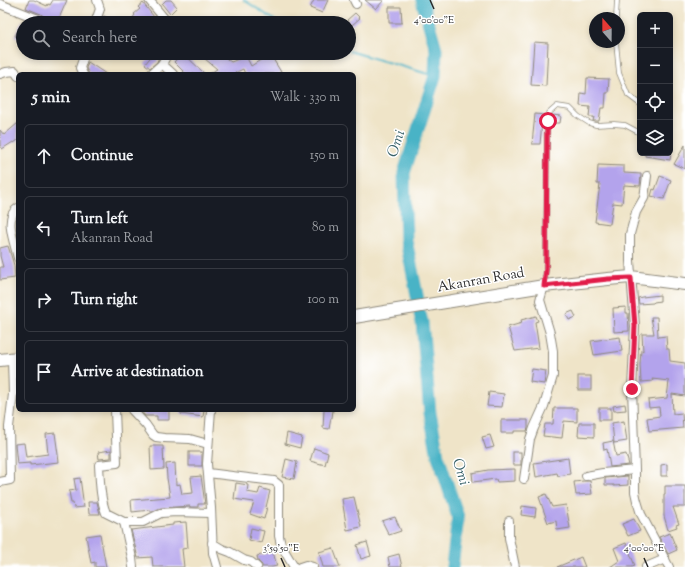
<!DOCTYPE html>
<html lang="en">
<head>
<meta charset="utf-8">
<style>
	:root { --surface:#171b24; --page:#242831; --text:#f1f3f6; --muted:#9ea1a6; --line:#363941 }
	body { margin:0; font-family:"Sorts Mill Goudy",serif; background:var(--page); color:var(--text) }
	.controls { position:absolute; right:12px; top:12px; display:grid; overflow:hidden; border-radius:6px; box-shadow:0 2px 6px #0003 }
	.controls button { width:36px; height:36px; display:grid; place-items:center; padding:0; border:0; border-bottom:1px solid var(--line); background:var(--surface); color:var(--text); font:20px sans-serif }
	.compass { position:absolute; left:589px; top:12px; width:36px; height:36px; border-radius:50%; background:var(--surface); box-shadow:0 2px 6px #0003; rotate:339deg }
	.stop { position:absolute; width:12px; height:12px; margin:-9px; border:3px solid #e11d48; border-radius:50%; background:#fff }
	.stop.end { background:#e11d48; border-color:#fff; box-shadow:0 1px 4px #0008 }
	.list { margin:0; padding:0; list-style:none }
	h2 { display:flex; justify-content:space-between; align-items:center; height:52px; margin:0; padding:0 16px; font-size:17px }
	h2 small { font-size:13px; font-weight:400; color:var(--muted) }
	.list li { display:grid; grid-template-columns:26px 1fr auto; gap:12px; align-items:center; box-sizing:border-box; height:64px; margin:0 8px 8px; padding:0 8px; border:1px solid var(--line); border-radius:6px }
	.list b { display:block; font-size:15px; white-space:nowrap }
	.list p { margin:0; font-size:13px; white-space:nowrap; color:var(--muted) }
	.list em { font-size:13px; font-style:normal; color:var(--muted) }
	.icon { flex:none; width:22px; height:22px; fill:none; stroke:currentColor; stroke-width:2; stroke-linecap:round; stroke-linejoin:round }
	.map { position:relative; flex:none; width:685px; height:567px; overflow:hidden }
	.search { position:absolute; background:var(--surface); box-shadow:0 2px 6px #0003; left:16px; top:16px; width:340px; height:44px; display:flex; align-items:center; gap:10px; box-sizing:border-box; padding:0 14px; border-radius:22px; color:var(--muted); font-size:15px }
	.panel { position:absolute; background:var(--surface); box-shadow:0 2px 6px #0003; left:16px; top:72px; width:340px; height:340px; border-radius:6px }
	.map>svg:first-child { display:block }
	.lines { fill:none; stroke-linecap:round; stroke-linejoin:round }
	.stream { stroke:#48b3c6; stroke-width:2 }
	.river { stroke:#48b3c6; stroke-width:13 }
	.building { fill:#b3a3ec }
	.service-casing { stroke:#8d887a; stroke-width:5.5 }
	.minor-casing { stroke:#8d887a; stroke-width:10 }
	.secondary-casing { stroke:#8d887a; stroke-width:14 }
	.service { stroke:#fff; stroke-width:4 }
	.minor { stroke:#fff; stroke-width:8 }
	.secondary { stroke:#fff; stroke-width:12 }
	.route { stroke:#e11d48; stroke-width:5 }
	.ticks { fill:none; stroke:#2b2b2b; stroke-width:1.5 }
	.labels { text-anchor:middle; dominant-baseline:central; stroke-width:3; stroke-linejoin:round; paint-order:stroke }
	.street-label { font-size:14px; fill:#2b2b2b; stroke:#fff }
	.water-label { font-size:15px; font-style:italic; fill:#376169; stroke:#fff }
	.ticks-label { font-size:10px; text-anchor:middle; fill:#2b2b2b; stroke:#fff; stroke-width:3; stroke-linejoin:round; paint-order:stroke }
</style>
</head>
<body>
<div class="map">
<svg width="685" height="567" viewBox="0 0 685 567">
	<rect width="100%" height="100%" fill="#fff"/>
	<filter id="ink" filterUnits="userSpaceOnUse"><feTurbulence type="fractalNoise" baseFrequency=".025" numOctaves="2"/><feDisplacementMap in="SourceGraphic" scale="8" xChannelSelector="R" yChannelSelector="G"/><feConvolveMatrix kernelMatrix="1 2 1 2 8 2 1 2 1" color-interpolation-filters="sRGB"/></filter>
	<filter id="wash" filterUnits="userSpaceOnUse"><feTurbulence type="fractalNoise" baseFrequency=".012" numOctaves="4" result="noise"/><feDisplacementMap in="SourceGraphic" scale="16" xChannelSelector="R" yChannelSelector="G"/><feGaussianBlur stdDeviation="0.9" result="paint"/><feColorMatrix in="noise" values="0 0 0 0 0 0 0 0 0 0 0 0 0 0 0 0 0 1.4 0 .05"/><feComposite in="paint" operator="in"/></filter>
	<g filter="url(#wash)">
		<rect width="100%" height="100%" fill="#efe4c8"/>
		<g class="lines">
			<!-- stream -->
			<g class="stream">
				<path d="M 244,0 L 279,23"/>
				<path d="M 349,51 L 435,76"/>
			</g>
			<!-- river -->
			<g class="river">
				<path d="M 418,300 L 406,240 L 404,173 L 435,76 L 436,49 L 422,0"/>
				<path d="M 420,314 L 422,322 L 430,413 L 438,456 L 458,517 L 452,567"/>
			</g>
		</g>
		<g id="blocks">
			<!-- building -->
			<g class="building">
				<path d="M 29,0 L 34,0 L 47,6 L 48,4 L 50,5 L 53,0 L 67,0 L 57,23 L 49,23 L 47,19 L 41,14 L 26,8 Z"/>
				<path d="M 166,0 L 171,0 L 177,7 L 170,14 L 162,4 Z"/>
				<path d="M 314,0 L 328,0 L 322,13 L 310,8 Z"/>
				<path d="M 365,0 L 384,0 L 376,9 Z"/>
				<path d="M 143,3 L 154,17 L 147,23 L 129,23 L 135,15 L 134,14 L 140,9 L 138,7 Z"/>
				<path d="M 389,7 L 401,7 L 402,23 L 389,23 Z"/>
				<path d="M 355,13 L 360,18 L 352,25 L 347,20 Z"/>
				<path d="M 104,16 L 116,23 L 101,23 Z"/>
				<path d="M 23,20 L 23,39 L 15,36 Z"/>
				<path d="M 534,42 L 548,43 L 546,86 L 531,85 Z"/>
				<path d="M 154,53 L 159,57 L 157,62 L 150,68 L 145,64 Z"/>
				<path d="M 182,53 L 183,53 L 205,74 L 186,74 L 174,62 Z"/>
				<path d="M 198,53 L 219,53 L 231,62 L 246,56 L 251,66 L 270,54 L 281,72 L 278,74 L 245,74 L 243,69 L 233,74 L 209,74 L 217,69 Z"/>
				<path d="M 88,62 L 106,74 L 89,74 L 86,68 Z"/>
				<path d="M 587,78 L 609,79 L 608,93 L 606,93 L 605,108 L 601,108 L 599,121 L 593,121 L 594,117 L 589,117 L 590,107 L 580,106 L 581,93 L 586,94 Z"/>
				<path d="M 535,114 L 545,115 L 544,122 L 542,122 L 540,144 L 532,144 Z"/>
				<path d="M 552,115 L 561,116 L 560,123 L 551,123 Z"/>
				<path d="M 18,123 L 18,140 L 14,143 L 13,142 L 2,149 L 0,145 L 0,130 L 4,135 Z"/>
				<path d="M 685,145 L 685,169 L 674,164 Z"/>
				<path d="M 645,153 L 671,153 L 670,160 L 645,156 Z"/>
				<path d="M 598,165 L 624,166 L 624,173 L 641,174 L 640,186 L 624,185 L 622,204 L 613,203 L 610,224 L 595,222 L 600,184 L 597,184 Z"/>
				<path d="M 660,176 L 671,180 L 664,199 L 651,196 L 653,189 L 655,190 Z"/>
				<path d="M 8,246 L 14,265 L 15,278 L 0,280 L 0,267 L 3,267 L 0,256 L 0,248 Z"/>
				<path d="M 660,295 L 660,301 L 654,302 L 653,303 L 639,304 L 638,298 L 642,297 Z"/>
				<path d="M 626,307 L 626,313 L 628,313 L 629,331 L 614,332 L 613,308 Z"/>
				<path d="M 573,311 L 576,317 L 569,320 L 566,314 Z"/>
				<path d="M 536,316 L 538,321 L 535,322 L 539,348 L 515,351 L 508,327 L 522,323 L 521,320 Z"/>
				<path d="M 651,317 L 657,317 L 658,337 L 666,336 L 667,349 L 669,349 L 670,361 L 685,363 L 685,396 L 672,394 L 673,414 L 682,413 L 683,428 L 649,431 L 647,418 L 660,416 L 659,407 L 649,408 L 648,400 L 667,398 L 669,381 L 652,379 L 653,381 L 641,382 L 640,365 L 641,350 L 643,351 L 642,334 L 654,334 Z"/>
				<path d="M 620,337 L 622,351 L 594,355 L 591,341 Z"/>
				<path d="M 532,369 L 546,371 L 544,384 L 530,382 Z"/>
				<rect x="578" y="376" width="13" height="14"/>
				<path d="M 489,392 L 504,394 L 502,407 L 487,406 Z"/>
				<path d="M 625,404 L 626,410 L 614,411 L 613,406 Z"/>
				<path d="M 554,408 L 577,408 L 577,422 L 564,421 L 562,438 L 543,436 L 545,424 L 553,424 Z"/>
				<rect x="599" y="408" width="12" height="12"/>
				<path d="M 140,410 L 169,410 L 169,420 L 157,420 L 157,416 L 145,416 Z"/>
				<path d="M 181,410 L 204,410 L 203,417 L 181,414 Z"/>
				<path d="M 324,410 L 333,410 L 332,418 L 331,418 L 329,429 L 323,428 Z"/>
				<path d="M 501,420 L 528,420 L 528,428 L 527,431 L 514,431 L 514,433 L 501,433 Z"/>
				<path d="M 624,421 L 627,441 L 614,443 L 612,423 Z"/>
				<path d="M 579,423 L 594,423 L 594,437 L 578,436 Z"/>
				<path d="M 55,433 L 59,462 L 30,465 L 30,463 L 17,464 L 15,444 L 24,443 L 26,457 L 48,454 L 46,434 Z"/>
				<path d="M 287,433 L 302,437 L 300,448 L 285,444 Z"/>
				<path d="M 490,435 L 494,447 L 486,449 L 482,437 Z"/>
				<path d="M 613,441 L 616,456 L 626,454 L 629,465 L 610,467 L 607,449 L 604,450 L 603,443 Z"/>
				<path d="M 150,446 L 163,446 L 164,469 L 151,470 Z"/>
				<path d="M 314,448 L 328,453 L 325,465 L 310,461 Z"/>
				<path d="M 111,450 L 111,458 L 99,459 L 98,452 Z"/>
				<rect x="189" y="452" width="13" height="14"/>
				<rect x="513" y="452" width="8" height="13"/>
				<path d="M 568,458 L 570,474 L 558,476 L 557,473 L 536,477 L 534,463 Z"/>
				<path d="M 286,459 L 297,462 L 294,479 L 282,477 Z"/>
				<path d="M 175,463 L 176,485 L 180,484 L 182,494 L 193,493 L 191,477 L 201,476 L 205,504 L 198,504 L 198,507 L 190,507 L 190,506 L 161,508 L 153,511 L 150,511 L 150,510 L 132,512 L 131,500 L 170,497 L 167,478 L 166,464 Z"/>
				<path d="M 667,464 L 667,476 L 661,476 L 661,465 Z"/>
				<path d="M 515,469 L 515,481 L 497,482 L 496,479 L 473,482 L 472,473 L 488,470 Z"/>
				<path d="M 628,476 L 628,485 L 614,486 L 614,485 L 605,485 L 605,478 Z"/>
				<path d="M 80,478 L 84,507 L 74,508 L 73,503 L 71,503 L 69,491 L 76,490 L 74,479 Z"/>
				<path d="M 583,481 L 590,481 L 592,494 L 576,495 L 574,482 Z"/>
				<path d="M 236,483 L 248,485 L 247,492 L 258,494 L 260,488 L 270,491 L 266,507 L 267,507 L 264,519 L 250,514 L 254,502 L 234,499 Z"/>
				<path d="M 665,486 L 685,486 L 685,507 L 673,507 L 679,524 L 676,525 L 677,527 L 668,530 L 664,516 L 664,494 L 665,494 Z"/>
				<path d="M 546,494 L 552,507 L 566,505 L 570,528 L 557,530 L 556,521 L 548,523 L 539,497 Z"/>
				<path d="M 354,497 L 361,527 L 347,530 L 342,499 Z"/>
				<path d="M 88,502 L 97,502 L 100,514 L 89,514 Z"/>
				<path d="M 522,506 L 536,508 L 535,517 L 521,515 Z"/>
				<path d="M 395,517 L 401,531 L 389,535 L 382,521 Z"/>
				<path d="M 634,519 L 640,531 L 628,536 L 622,524 Z"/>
				<path d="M 186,522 L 188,548 L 182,549 L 184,567 L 153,567 L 152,557 L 138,558 L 131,530 L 173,525 L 173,523 Z"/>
				<path d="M 251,528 L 264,531 L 261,543 L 249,540 Z"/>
				<path d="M 670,533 L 677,550 L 668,554 L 659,537 Z"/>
				<path d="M 100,534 L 106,567 L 95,567 L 95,562 L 91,563 L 86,536 Z"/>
				<path d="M 367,542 L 371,556 L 361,559 L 357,545 Z"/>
				<path d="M 626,543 L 635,566 L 632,567 L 610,567 L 619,561 L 614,548 Z"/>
				<path d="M 333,548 L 340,567 L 323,567 L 319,552 Z"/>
				<path d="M 273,552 L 277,566 L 272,567 L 262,567 L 262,565 L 258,561 L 257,556 Z"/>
				<path d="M 399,554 L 402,567 L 390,567 L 388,557 Z"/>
				<path d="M 581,557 L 585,567 L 557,567 Z"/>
			</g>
		</g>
	</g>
	<g filter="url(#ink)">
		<use href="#blocks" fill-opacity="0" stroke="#8d887a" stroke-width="1"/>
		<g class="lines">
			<!-- service casing -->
			<g class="service-casing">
				<g id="service">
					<path d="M 616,18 L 617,0"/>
					<path d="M 616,42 L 619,73 L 628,95 L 640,104"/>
					<path d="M 544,284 L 546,270 L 547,132 L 549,113 L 557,106 L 570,108 L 578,116 L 589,123 L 596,125 L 614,124 L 625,125 L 640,133"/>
				</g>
			</g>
			<!-- minor casing -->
			<g class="minor-casing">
				<g id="minor">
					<path d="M 149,0 L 168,23"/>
					<path d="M 354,0 L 356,4"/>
					<path d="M 0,4 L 38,19 L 44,23"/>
					<path d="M 95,23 L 100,9 L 97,0"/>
					<path d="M 162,64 L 173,74"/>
					<path d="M 0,74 L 6,72 L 15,71 L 18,76"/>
					<path d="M 83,74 L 80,68 L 85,53"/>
					<path d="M 151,74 L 162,64 L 168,53"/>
					<path d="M 647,176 L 644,198 L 636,212 L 630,234 L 630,261 L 635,326 L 632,389 L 635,470 L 635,492 L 637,501 L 641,514 L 669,567"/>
					<path d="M 18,208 C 3,217 15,244 18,258"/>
					<path d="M 115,410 L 117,463 L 99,465 C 100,481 100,498 106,513 L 124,522 L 143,522 L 161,513 L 176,512 L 211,513"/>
					<path d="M 132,410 L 146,425 L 153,435 L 156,437 L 164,438 L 190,439 L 208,444"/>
					<path d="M 211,410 L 207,464 L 211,508 L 213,553 L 217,567"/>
					<path d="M 208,473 L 274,481 L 279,485 L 279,536 L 281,545 L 294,567"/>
					<path d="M 586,476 L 603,473 L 635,470"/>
					<path d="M 524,479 L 530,439 L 534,428 L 544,406 L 553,376 L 553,351 L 550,333 L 540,300 L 544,286"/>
					<path d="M 0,482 L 10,480 L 9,427 L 13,394 L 12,359"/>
					<path d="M 509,521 L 509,538 L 515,567"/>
					<path d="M 124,522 L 132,558 L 133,567"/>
					<path d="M 212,543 L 222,549 L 230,552 L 244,560 L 251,562 L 257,567"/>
					<path d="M 300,567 L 306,565 L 313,567"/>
					<path d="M 646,567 L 665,559"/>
				</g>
			</g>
			<!-- secondary casing -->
			<g class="secondary-casing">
				<g id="secondary">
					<path d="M 354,317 L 544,286 L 608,279 L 631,277 L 685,284"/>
					<path d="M 0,360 L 18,358"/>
				</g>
			</g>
			<!-- service -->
			<use href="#service" class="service"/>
			<!-- minor -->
			<use href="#minor" class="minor"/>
			<!-- secondary -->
			<use href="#secondary" class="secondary"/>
		</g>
	</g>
	<g class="lines" filter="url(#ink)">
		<!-- route -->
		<path class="route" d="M 548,121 L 547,132 L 546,270 L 544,286 L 608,279 L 631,278 L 635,326 L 632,389"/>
	</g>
	<!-- ticks -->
	<path class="ticks" d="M 430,0 L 434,9M 281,558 L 285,567M 644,558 L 648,567"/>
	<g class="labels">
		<!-- street labels -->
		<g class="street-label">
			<text transform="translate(481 281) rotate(-10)">Akanran Road</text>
		</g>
		<!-- water labels -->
		<g class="water-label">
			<text transform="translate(397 144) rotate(-72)">Omi</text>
			<text transform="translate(460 472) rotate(73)">Omi</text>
		</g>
	</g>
	<g class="ticks-label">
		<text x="434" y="23">4°00'00"E</text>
		<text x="281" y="551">3°59'50"E</text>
		<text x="644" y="551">4°00'00"E</text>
	</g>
</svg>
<div class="controls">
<button>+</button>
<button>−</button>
<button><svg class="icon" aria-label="locate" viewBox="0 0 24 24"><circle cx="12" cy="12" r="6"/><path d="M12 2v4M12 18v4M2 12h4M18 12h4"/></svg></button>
<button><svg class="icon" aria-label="layers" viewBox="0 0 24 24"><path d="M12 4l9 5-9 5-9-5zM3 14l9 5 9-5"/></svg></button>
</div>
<svg class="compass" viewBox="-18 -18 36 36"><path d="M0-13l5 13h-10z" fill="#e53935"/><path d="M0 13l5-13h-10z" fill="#9ea1a6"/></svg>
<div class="stop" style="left:548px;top:121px"></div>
<div class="stop end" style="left:632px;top:389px"></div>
<div class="search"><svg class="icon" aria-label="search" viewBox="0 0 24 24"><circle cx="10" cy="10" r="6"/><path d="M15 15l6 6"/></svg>Search here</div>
<section class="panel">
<h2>5 min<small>Walk · 330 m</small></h2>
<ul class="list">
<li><svg class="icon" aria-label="ahead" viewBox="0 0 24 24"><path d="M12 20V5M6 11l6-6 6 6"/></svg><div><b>Continue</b></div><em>150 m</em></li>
<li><svg class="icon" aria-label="left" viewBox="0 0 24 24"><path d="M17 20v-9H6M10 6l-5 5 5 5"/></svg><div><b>Turn left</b><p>Akanran Road</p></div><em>80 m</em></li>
<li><svg class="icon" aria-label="right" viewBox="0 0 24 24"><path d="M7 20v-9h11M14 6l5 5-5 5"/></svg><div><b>Turn right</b></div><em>100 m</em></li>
<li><svg class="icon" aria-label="arrive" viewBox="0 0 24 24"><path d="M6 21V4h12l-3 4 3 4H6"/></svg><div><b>Arrive at destination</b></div></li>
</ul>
</section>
</div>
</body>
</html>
